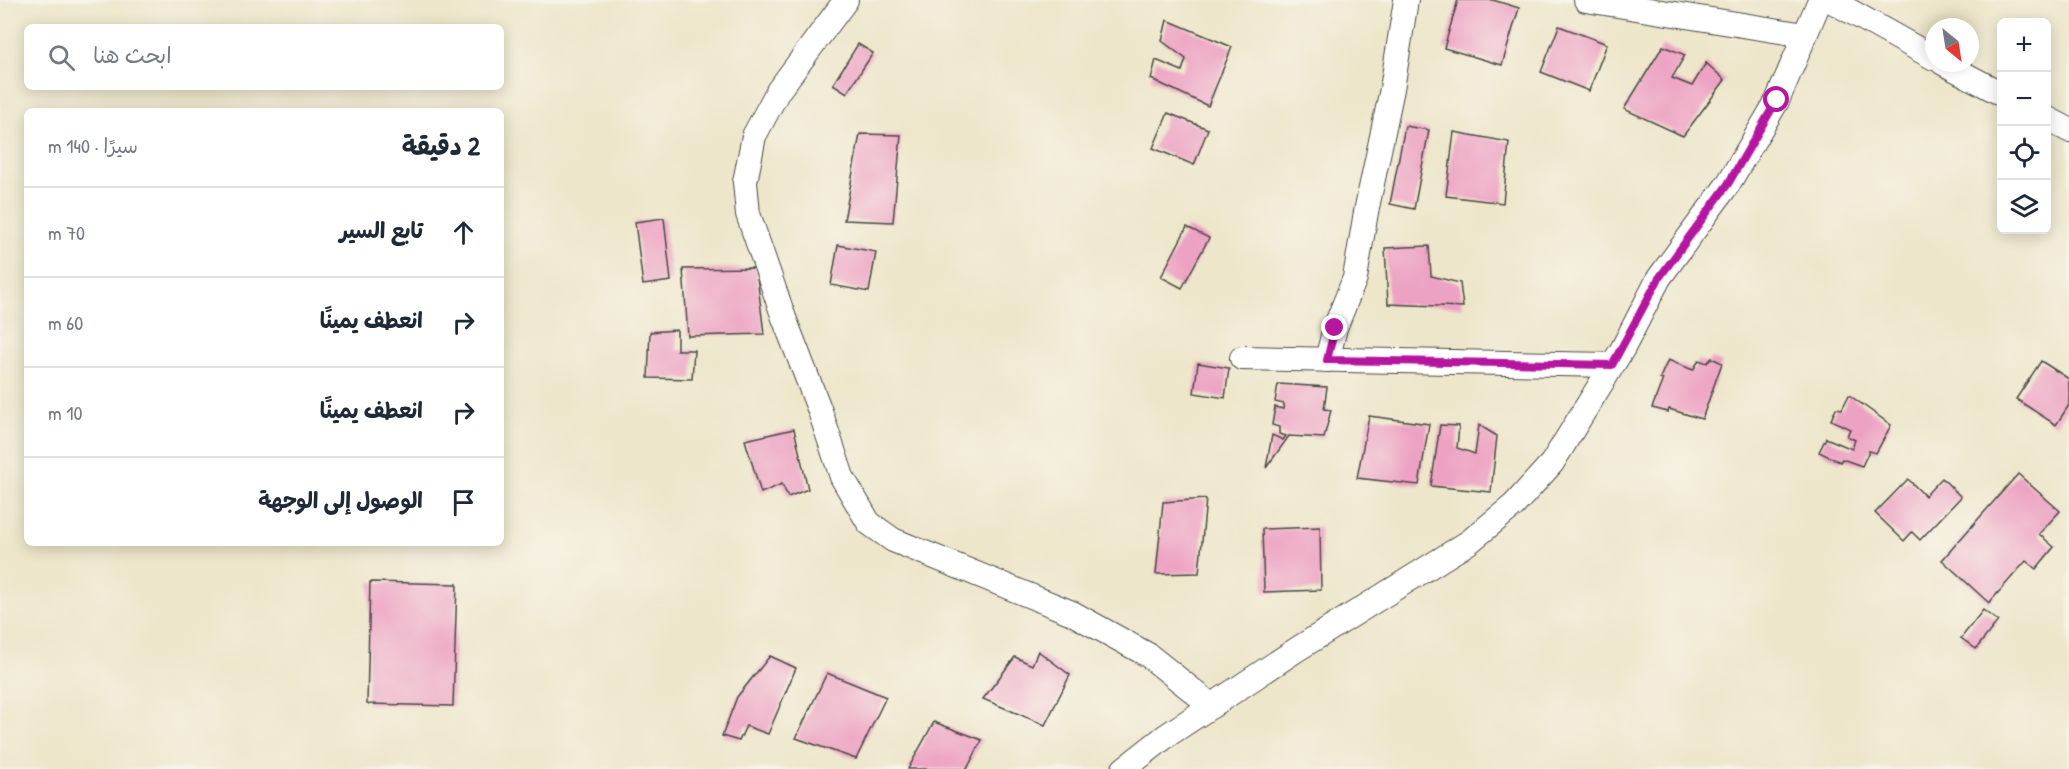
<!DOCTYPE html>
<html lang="ar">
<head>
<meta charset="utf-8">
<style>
	:root { --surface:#fff; --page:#f2f2f3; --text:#1f2937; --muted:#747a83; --line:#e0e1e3 }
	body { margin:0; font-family:"Patrick Hand","Playpen Sans Arabic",sans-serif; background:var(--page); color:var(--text); direction:rtl }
	.controls { position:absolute; right:18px; top:18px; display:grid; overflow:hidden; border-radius:9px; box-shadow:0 3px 15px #0003 }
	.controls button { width:54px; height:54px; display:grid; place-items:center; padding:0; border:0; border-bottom:2px solid var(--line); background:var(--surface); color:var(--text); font:30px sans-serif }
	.compass { position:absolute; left:1925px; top:18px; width:54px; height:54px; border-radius:50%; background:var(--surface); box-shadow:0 3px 15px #0003; rotate:150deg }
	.stop { position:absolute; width:18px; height:18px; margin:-14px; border:4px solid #b5179e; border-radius:50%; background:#fff }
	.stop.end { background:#b5179e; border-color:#fff; box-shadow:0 2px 6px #0008 }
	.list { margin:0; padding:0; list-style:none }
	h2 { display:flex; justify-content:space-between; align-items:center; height:78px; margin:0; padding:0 24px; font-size:26px }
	h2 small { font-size:20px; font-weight:400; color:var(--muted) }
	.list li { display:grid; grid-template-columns:39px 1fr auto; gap:18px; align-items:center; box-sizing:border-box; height:90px; padding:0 24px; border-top:2px solid var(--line) }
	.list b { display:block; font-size:22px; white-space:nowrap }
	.list em { font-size:20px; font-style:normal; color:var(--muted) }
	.icon { flex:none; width:33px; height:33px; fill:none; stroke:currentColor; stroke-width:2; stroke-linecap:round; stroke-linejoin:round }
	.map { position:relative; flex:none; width:2069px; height:769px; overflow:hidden; direction:ltr }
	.search { position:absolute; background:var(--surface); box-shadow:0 3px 15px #0003; left:24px; top:24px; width:480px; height:66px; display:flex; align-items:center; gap:15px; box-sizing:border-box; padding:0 21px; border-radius:9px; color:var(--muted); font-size:22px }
	.panel { position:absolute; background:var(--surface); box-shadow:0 3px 15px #0003; left:24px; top:108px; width:480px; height:438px; border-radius:9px; direction:rtl }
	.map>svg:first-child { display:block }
	.building { fill:#eda2c3 }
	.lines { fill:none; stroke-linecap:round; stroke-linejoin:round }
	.street-casing { stroke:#484743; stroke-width:26 }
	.street { stroke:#fff; stroke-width:24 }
	.route { stroke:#b5179e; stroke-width:8 }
</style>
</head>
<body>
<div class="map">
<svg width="2069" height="769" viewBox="0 0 2069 769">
	<rect width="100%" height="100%" fill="#f7f3e8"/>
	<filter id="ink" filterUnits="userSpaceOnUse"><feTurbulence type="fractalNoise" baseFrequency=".0167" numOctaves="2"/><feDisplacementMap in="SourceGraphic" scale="12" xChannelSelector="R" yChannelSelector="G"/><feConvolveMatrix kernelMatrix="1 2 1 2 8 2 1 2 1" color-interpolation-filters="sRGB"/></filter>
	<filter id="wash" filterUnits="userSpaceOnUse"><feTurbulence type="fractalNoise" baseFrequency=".008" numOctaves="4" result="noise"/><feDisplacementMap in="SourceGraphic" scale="24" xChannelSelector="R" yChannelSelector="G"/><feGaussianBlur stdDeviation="1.35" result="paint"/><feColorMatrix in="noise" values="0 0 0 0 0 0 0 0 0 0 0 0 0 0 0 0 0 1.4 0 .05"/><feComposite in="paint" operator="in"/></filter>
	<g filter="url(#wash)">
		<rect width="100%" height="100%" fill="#ede6ca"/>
		<g id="blocks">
			<!-- building -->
			<g class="building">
				<path d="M 1458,0 L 1493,0 L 1519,8 L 1502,65 L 1444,48 Z"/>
				<path d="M 1167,20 L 1232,47 L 1208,106 L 1151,79 L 1156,60 L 1182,71 L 1186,59 L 1162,41 Z"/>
				<path d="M 1559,26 L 1607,44 L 1589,91 L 1541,72 Z"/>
				<path d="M 858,44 L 873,53 L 847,93 L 833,84 Z"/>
				<path d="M 1663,46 L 1685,55 L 1672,78 L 1692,86 L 1706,63 L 1725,80 L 1683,136 L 1624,109 Z"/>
				<path d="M 1168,113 L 1208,129 L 1194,165 L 1153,148 Z"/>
				<path d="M 1405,126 L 1429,130 L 1414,209 L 1390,204 Z"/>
				<path d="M 1454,132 L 1509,142 L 1503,203 L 1446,196 Z"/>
				<path d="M 860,134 L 901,135 L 893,222 L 844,220 Z"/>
				<path d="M 664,218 L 671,281 L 643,285 L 635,222 Z"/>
				<path d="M 1187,227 L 1209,238 L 1182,288 L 1161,277 Z"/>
				<path d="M 838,245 L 876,252 L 869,292 L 831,285 Z"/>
				<path d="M 1429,246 L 1431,276 L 1460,283 L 1463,307 L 1388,304 L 1385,248 Z"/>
				<path d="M 756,268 L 764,334 L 688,336 L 683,269 Z"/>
				<path d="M 677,330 L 677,350 L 694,350 L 692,379 L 648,378 L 650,332 Z"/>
				<path d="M 1712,358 L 1722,363 L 1702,419 L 1669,409 L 1668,412 L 1652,408 L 1663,379 L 1660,378 L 1668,360 L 1693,370 L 1699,360 L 1707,363 Z"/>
				<path d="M 2041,361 L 2069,379 L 2069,405 L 2056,425 L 2016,399 Z"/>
				<path d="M 1198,363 L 1229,368 L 1225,398 L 1194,393 Z"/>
				<path d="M 1278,384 L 1327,387 L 1324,409 L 1331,410 L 1324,438 L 1289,436 L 1266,468 L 1272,435 L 1283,440 L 1286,436 L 1279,434 L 1279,427 L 1272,425 L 1275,407 L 1283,409 L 1284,404 L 1275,402 Z"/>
				<path d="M 1849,395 L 1891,425 L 1876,453 L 1869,451 L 1862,466 L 1842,459 L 1840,462 L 1819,452 L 1826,438 L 1852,449 L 1855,440 L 1847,436 L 1850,429 L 1831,420 L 1836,408 L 1842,409 Z"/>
				<path d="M 1369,416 L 1429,424 L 1419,485 L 1357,478 Z"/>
				<path d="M 1440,425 L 1459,426 L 1457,448 L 1475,454 L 1479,425 L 1497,436 L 1491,492 L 1431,486 Z"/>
				<path d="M 794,429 L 808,489 L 788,497 L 782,484 L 761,493 L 745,440 Z"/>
				<path d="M 2018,474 L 2060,511 L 2039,534 L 2054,547 L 2036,569 L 2026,561 L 1989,603 L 1942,560 Z"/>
				<path d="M 1942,478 L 1961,497 L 1920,540 L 1912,532 L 1904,541 L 1875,513 L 1908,479 L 1925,496 Z"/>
				<path d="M 1206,499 L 1199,573 L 1156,574 L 1163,502 Z"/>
				<path d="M 1320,527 L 1321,590 L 1264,592 L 1262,529 Z"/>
				<path d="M 370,582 L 457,584 L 453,706 L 367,704 Z"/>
				<path d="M 1983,610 L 1998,621 L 1976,649 L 1961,638 Z"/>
				<path d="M 1038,651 L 1070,675 L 1045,725 L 983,699 L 1015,657 L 1032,665 Z"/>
				<path d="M 770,656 L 796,668 L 768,734 L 746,726 L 739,741 L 722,736 L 737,697 Z"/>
				<path d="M 827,673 L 886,697 L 856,759 L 796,738 Z"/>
				<path d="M 934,722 L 982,740 L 967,769 L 908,769 Z"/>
			</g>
		</g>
	</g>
	<g filter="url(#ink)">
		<use href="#blocks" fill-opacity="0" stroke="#484743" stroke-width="1.5"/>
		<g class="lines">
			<!-- street casing -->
			<g class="street-casing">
				<g id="street">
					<path d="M 846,0 L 778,91 L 754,136 L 745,182 L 748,214 L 784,318 L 820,411 L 842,477 L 869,523 L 893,540 L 1072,613 L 1148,655 L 1212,706"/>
					<path d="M 1586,0 L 1805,35"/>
					<path d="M 1830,0 L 1934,58"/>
					<path d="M 1943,63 L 2002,94"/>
					<path d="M 2046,118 L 2069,130"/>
					<path d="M 1242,358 L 1612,365"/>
					<path d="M 1327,360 L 1335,328 L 1355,278 L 1366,212 L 1392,89 L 1406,0"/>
					<path d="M 1124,769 L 1166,736 L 1296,650 L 1469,542 L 1514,505 L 1552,463 L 1623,348 L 1659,278 L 1728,184 L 1777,101 L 1820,0"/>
				</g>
			</g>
			<!-- street -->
			<use href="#street" class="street"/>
		</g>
	</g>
	<g class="lines" filter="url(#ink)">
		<!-- route -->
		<path class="route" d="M 1335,328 L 1327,360 L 1612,365 L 1659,278 L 1728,184 L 1777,100"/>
	</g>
</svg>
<div class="controls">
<button>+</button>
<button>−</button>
<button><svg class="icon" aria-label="locate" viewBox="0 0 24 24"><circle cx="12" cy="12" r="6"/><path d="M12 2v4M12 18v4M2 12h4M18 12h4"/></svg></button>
<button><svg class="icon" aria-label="layers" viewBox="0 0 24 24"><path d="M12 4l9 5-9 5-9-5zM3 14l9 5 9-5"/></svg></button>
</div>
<svg class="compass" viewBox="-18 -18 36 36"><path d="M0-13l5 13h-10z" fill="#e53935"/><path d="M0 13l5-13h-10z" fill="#747a83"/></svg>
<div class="stop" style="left:1777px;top:100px"></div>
<div class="stop end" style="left:1335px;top:328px"></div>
<div class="search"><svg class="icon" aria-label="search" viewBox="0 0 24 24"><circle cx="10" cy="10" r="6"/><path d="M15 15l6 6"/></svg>ابحث هنا</div>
<section class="panel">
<h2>2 دقيقة<small>سيرًا · 140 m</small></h2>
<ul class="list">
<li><svg class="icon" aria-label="ahead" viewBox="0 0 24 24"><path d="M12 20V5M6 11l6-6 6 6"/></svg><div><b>تابع السير</b></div><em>70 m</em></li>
<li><svg class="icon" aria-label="right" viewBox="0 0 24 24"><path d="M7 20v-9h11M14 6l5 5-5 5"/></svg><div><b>انعطف يمينًا</b></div><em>60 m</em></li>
<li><svg class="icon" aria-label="right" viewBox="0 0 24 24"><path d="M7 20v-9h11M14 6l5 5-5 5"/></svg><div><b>انعطف يمينًا</b></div><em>10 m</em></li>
<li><svg class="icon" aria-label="arrive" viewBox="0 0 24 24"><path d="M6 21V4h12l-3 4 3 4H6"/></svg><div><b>الوصول إلى الوجهة</b></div></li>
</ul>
</section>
</div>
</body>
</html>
